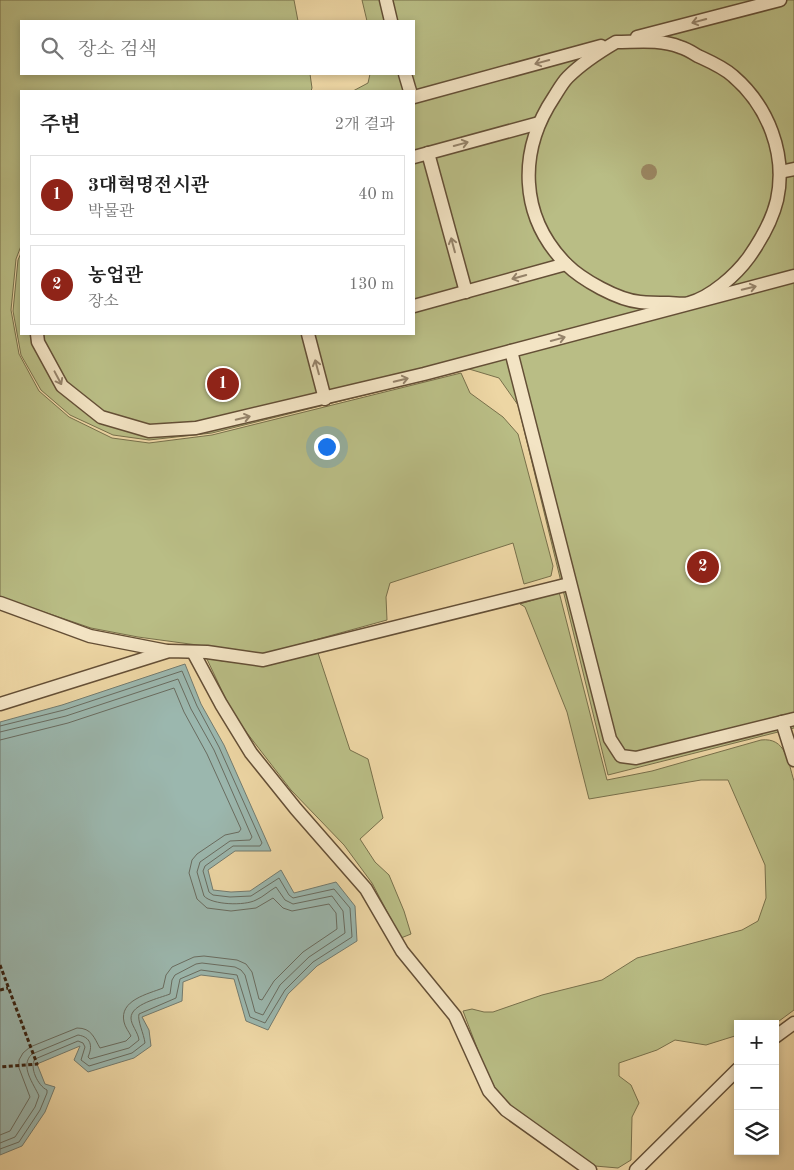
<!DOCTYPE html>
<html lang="ko">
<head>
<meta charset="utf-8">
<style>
	:root { --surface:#fff; --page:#f6f6f6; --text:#222; --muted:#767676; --line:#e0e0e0; --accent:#8f2418 }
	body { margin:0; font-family:"Old Standard TT","Noto Serif KR",serif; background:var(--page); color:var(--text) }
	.controls { position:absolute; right:15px; bottom:15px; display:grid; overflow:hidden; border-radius:0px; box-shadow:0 2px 8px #0003 }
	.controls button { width:45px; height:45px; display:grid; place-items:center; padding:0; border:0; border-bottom:1px solid var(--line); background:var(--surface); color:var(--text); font:25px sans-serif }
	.you { position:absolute; left:326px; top:446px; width:18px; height:18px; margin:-12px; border:4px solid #fff; border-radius:50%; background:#1a73e8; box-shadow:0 0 0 8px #1a73e833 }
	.badge { display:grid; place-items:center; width:32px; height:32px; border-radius:50%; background:var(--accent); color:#fff; font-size:16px; font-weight:700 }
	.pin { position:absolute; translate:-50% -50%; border:2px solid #fff; box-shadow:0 1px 5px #0006 }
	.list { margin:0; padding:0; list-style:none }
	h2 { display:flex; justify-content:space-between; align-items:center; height:65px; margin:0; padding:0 20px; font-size:21px }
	h2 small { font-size:16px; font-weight:400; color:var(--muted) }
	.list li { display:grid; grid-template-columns:32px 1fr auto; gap:15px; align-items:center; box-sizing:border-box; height:80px; margin:0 10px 10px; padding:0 10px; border:1px solid var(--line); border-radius:0px }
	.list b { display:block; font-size:19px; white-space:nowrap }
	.list p { margin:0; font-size:16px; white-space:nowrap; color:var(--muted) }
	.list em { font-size:16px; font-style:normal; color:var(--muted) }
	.icon { flex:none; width:28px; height:28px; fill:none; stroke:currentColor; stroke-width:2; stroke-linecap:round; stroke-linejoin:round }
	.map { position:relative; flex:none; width:794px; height:1170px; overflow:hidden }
	.search { position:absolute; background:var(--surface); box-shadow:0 2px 8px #0003; left:20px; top:20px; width:395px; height:55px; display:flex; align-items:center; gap:12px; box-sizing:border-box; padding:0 18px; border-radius:0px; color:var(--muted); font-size:19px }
	.panel { position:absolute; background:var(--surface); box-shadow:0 2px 8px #0003; left:20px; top:90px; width:395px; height:245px; border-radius:0px }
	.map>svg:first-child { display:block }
	.green { fill:#b9bd85; stroke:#78704b }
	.water { fill:#9bb7ae; stroke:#737b6f }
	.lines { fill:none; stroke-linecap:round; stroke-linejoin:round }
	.shore { stroke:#696c60; stroke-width:1 }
	.service-casing { stroke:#644f36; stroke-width:15 }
	.path { stroke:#372211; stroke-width:3; stroke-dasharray:4 2.5; stroke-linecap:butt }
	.service { stroke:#f3e4c4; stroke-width:12 }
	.tree { fill:#9b8863 }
	.oneway { stroke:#95836a }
</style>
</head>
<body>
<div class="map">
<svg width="794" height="1170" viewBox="0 0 794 1170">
	<rect width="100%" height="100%" fill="#edd6a4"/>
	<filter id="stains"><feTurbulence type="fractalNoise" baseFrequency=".004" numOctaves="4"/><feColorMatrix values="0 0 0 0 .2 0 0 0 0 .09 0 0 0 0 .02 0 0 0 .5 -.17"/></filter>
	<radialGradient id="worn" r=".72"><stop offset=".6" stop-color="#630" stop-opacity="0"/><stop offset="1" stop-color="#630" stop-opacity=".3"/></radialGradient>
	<!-- green -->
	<g class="green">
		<path d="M 0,0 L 294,0 L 298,21 L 21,21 L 21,74 L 310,74 L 312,88 L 311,91 L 21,91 L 21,246 L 16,259 L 11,310 L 19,354 L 39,391 L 69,417 L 112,438 L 149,443 L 212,435 L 461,373 L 470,393 L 503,417 L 518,434 L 553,566 L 551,576 L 524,584 L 513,543 L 390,583 L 386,597 L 387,620 L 264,654 L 138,637 L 91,628 L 0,597 Z"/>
		<path d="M 362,0 L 794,0 L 794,728 L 608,775 L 518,405 L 499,378 L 469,369 L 212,433 L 149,440 L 113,435 L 70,415 L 41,390 L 21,355 L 13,311 L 18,260 L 21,253 L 21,334 L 414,334 L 414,91 L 353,91 L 368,83 L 370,74 L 414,74 L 414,21 L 367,21 Z"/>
		<path d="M 559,592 L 607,780 L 652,771 L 761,740 C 786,737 788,762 794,781 L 794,1010 L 775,1024 L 738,1024 L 738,1035 L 706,1045 L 675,1040 L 657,1050 L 619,1063 L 619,1076 L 631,1085 L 639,1103 L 632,1117 L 631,1160 L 618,1168 L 595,1166 L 573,1155 L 508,1104 L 497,1091 L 487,1074 L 463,1011 L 472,1009 L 484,1012 L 493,1012 L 542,995 L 602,980 L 637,958 L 742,930 L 758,921 L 766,898 L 765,865 L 728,780 L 701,780 L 589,799 L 567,712 L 525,607 L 520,604 Z"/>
		<path d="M 318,653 L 350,750 L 368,759 L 383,818 L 360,839 L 375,862 L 389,875 L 404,911 L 411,934 L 401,938 L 372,883 L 344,845 L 291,790 L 247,733 L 231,710 L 206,657 L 222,661 L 263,665 Z"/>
	</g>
	<!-- water -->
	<path class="water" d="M 185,664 L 201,704 L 224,745 L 271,851 L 235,851 L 208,870 L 213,890 L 231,892 L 250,891 L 281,870 L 294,893 L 336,882 L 355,906 L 357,941 L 317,966 L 288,994 L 268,1030 L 246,1021 L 234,979 L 201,975 L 183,982 L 182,1001 L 142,1017 L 149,1030 L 151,1046 L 134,1058 L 88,1072 L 74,1060 L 80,1046 L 37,1064 L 45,1084 L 55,1087 L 45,1112 L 22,1146 L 0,1155 L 0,722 L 62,705 Z"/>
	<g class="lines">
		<!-- shore -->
		<g class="shore">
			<path d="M 0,726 L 64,710 L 182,671 L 197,706 L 219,747 L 262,843 L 260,846 L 233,846 L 205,866 L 203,871 L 209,892 L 213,895 L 230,897 L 251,896 L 279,878 L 289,895 L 293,898 L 334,889 L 350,908 L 352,937 L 313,962 L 285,990 L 265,1023 L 250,1017 L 237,975 L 201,970 L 180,979 L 176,998 L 139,1014 C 137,1020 144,1034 145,1043 L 132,1053 L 89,1066 L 81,1060 L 85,1047 L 83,1043 L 78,1041 L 35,1059 C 29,1067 38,1086 47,1090 L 47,1093 L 40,1110 L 19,1142 L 0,1149"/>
			<path d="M 0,732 L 66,716 L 178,679 L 191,709 L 214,750 L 252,837 L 250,840 L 230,841 L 200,862 L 197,872 L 204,896 C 212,905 245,906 256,900 C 263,897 269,891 276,887 L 285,900 L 293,904 L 332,896 L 343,911 L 345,933 L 309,957 L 280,985 L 263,1015 L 255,1012 L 245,975 L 241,970 L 235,967 L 202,963 L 196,964 L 175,975 L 172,980 L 170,994 C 160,998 131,1004 131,1018 C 131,1025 138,1032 139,1040 L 129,1048 L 90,1059 L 88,1057 C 93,1046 91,1037 78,1035 L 32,1054 C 19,1066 34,1084 39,1096 L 35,1107 L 15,1137 L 0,1143"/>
			<path d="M 0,740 L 68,723 L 174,688 L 184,712 L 207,754 L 241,829 L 239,832 L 225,835 L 197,854 L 192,860 L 189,873 L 197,899 L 207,908 L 231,911 L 256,908 L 273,898 L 283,908 L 292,911 L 329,904 L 336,913 L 337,929 L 303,952 L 274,981 L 262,1000 L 259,999 L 252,972 L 246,964 L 237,960 L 204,956 L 194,957 L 172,967 L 166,975 L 163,988 C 148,994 119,1000 124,1022 C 125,1027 129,1032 131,1036 L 126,1041 L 100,1048 C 94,1038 92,1028 77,1028 L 30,1047 L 23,1053 L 19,1060 L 19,1068 L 30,1097 L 10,1131 L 0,1135"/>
		</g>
		<!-- service casing -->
		<g class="service-casing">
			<g id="service">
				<path d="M 386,0 L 391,21"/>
				<path d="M 637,37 L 780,0"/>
				<path d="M 616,42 C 637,42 660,39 680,47 C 687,49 693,53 698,56 C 711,62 723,67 733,76 C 768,106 787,154 777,200 C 772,221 761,240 749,257 C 736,275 711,297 689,303 C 683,305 675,303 669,303 C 659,303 650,303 640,302 C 618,300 582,280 566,264 C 519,216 518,151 554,97 C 558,91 562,83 568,77 C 582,63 599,52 616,42 Z"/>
				<path d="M 405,74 L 410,91"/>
				<path d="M 414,97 L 601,46"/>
				<path d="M 428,153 L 466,292"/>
				<path d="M 414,157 L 539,123"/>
				<path d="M 780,172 L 794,169"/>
				<path d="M 414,306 L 566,264"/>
				<path d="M 37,334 L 38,342 L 62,386 L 101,417 L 149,431 L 196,428 L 424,374 L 794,276"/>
				<path d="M 308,334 L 325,399"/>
				<path d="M 511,351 L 610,739 L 621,756 L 636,758 L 794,719"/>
				<path d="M 0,603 L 90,636 L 167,651"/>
				<path d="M 193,652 L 221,704 L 251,753 L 296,809 L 366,889 L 402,951 L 455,1016 L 489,1091 L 506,1110 L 590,1170"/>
				<path d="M 0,704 L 169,651 L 207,652 L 263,660 L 569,584"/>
				<path d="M 782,722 L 794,760"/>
				<path d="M 775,1037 L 794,1023"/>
				<path d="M 636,1170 L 738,1069"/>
			</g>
		</g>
		<!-- path -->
		<g class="path">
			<path d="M 0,965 L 37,1064 L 0,1067"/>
			<path d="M 0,990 L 8,988"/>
		</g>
		<!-- service -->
		<use href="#service" class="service"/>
	</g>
	<!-- trees -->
	<circle class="tree" cx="649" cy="172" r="8"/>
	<!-- one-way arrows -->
	<defs><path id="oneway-shaft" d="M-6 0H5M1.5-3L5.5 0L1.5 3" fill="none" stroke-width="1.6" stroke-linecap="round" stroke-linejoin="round" transform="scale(1.25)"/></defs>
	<g class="oneway">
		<use href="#oneway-shaft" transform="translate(699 21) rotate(165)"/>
		<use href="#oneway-shaft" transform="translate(542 62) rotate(165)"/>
		<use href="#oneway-shaft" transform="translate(461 144) rotate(-15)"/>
		<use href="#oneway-shaft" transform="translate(453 245) rotate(-105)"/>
		<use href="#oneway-shaft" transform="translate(519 277) rotate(164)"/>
		<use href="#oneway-shaft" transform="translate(749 288) rotate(-14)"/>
		<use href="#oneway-shaft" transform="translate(558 339) rotate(-15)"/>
		<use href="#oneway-shaft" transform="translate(317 367) rotate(-105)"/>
		<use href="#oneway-shaft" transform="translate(58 378) rotate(62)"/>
		<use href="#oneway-shaft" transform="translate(401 380) rotate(-14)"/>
		<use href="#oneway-shaft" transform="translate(243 418) rotate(-13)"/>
	</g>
	<rect width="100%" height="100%" filter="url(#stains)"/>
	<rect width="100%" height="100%" fill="url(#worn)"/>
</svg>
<div class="controls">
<button>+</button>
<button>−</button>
<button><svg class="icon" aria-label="layers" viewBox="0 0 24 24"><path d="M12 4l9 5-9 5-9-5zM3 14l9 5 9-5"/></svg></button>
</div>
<div class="you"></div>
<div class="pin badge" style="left:223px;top:384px">1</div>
<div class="pin badge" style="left:703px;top:567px">2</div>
<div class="search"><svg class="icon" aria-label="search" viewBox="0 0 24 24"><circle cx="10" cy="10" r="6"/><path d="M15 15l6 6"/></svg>장소 검색</div>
<section class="panel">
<h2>주변<small>2개 결과</small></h2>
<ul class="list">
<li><span class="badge">1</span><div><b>3대혁명전시관</b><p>박물관</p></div><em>40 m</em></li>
<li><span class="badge">2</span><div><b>농업관</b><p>장소</p></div><em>130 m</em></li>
</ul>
</section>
</div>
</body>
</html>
